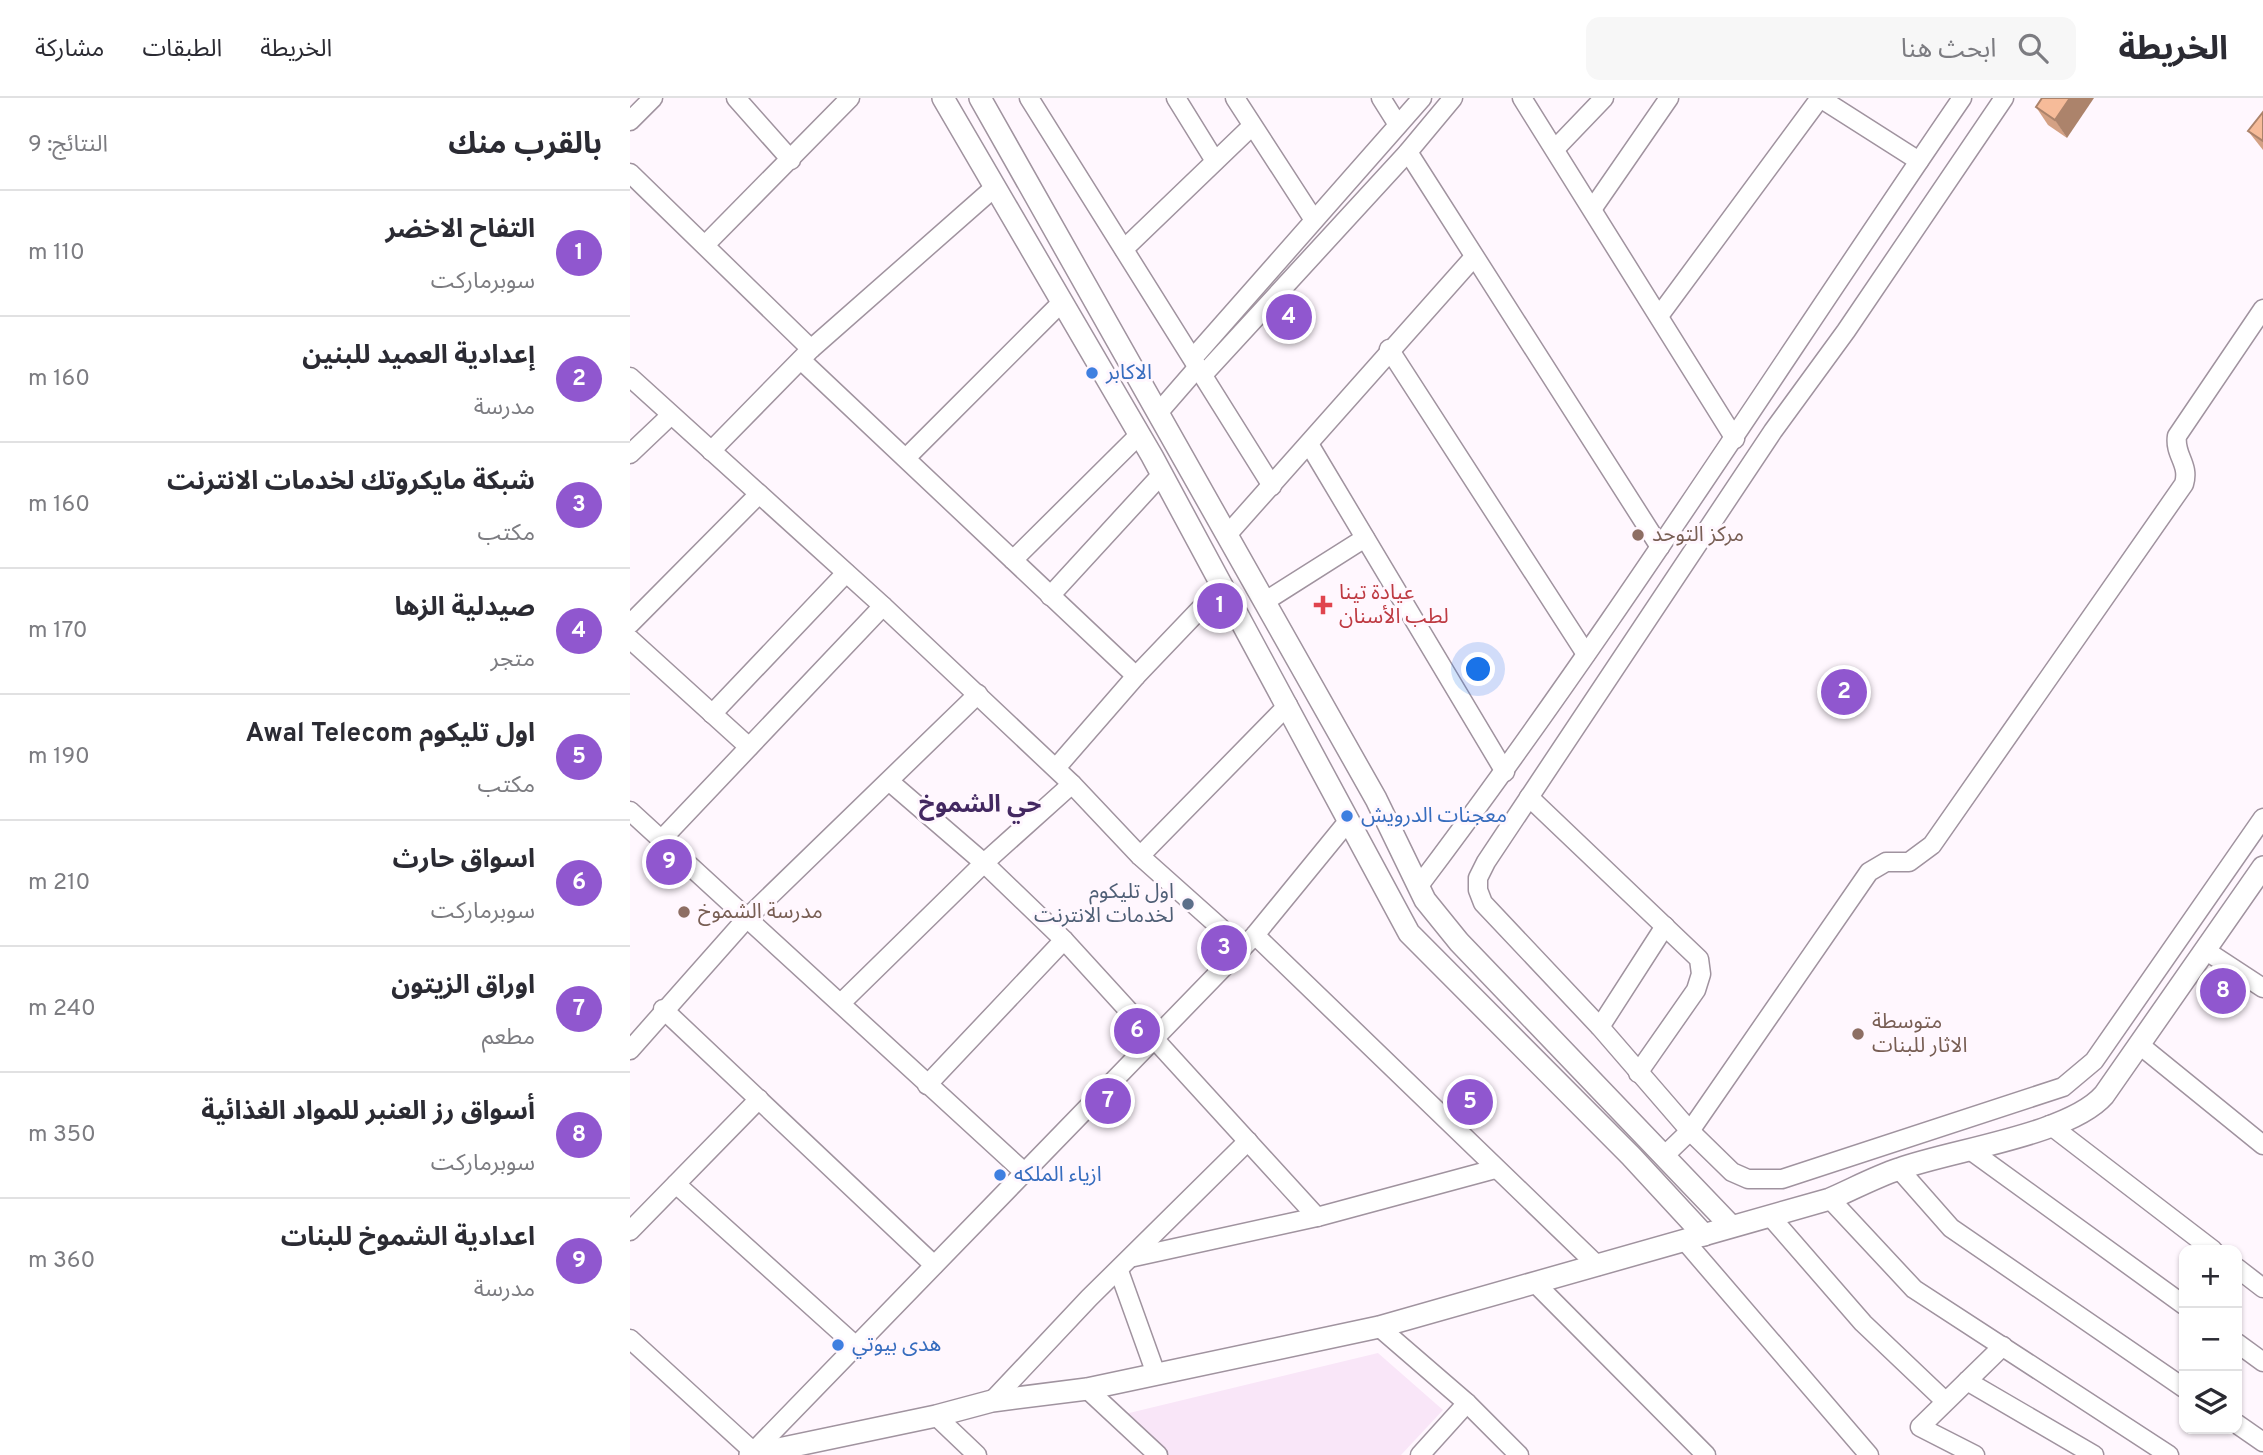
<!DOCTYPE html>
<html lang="ar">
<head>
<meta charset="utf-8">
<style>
	:root { --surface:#fff; --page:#f7f7f7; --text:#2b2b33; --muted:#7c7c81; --line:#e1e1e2; --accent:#9057cf }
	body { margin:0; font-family:Overpass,"Noto Sans Arabic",sans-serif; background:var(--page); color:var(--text); direction:rtl }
	.controls { position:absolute; right:21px; bottom:21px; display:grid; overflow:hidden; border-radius:14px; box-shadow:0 2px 5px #0004 }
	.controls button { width:63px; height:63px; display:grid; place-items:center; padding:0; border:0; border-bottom:2px solid var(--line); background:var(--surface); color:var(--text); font:35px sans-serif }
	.you { position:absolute; left:849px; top:572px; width:24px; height:24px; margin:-18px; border:5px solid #fff; border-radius:50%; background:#1a73e8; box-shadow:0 0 0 10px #1a73e833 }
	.badge { display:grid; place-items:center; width:46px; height:46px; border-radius:50%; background:var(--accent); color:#fff; font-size:23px; font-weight:700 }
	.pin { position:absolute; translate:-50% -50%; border:4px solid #fff; box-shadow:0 2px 7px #0006 }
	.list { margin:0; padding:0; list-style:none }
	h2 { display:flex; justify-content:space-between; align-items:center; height:91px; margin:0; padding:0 28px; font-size:30px }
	h2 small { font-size:23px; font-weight:400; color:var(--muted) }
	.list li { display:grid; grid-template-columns:46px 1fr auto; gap:21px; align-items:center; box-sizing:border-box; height:126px; padding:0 28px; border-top:2px solid var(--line) }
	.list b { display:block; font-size:26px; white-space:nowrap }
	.list p { margin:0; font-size:23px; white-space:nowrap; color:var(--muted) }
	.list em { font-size:23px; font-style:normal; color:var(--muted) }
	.icon { flex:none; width:38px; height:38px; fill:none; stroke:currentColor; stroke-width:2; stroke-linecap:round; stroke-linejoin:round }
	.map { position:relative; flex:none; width:1633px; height:1357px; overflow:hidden; direction:ltr }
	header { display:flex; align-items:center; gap:42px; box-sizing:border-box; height:98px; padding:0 35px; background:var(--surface); border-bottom:2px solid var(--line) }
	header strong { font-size:33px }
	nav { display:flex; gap:38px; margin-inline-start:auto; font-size:24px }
	.search { width:490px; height:63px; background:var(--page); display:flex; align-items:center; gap:18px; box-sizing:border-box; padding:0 24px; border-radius:14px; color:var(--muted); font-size:26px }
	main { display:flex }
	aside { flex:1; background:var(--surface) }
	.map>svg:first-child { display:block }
	.built { fill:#f9e6f8 }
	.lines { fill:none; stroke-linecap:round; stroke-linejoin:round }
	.minor-casing { stroke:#a0939f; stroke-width:21 }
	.tertiary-casing { stroke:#a0939f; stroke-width:24 }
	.minor { stroke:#fff; stroke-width:18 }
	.tertiary { stroke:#fff; stroke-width:21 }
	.wall { fill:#d4a184 }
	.shaded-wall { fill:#ac836b }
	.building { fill:#f6bb99; stroke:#ac836b; stroke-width:2 }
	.shop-dot { fill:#3f7fe0; stroke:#fff7fe; stroke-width:2.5 }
	.education-dot { fill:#8d6e63; stroke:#fff7fe; stroke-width:2.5 }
	.health-dot { fill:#e0444e; stroke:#fff7fe; stroke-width:2.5 }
	.service-dot { fill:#5c6f8a; stroke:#fff7fe; stroke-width:2.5 }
	.labels { text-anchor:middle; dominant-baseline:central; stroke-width:6; stroke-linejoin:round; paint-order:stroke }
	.shop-label { font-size:21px; fill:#366cbe; stroke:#fff7fe; text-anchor:start }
	.education-label { font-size:21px; fill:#785e54; stroke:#fff7fe; text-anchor:start }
	.health-label { font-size:21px; fill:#be3a42; stroke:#fff7fe; text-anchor:start }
	.service-label { font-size:21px; fill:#4e5e75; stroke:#fff7fe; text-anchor:end }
	.quarter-label { font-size:24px; font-weight:bold; fill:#432861; stroke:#fff7fe }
</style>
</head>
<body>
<header>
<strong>الخريطة</strong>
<div class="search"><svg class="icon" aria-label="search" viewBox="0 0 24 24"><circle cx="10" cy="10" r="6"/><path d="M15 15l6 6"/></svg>ابحث هنا</div>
<nav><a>الخريطة</a><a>الطبقات</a><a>مشاركة</a></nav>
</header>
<main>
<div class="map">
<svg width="1633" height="1357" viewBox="0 0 1633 1357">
	<rect width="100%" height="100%" fill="#fff7fe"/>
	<!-- built -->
	<path class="built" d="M 748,1255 L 813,1312 L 771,1357 L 539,1357 L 495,1316 Z"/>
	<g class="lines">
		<!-- minor casing -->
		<g class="minor-casing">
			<g id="minor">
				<path d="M 106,0 L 161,62"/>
				<path d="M 399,0 L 642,388"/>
				<path d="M 546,0 L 585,63"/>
				<path d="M 605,0 L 684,122"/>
				<path d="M 751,0 L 768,27"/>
				<path d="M 892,0 L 1105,341"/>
				<path d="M 1190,0 L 1289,63"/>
				<path d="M 1374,0 L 1216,233 L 1143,333 L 856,764 L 848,780 L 848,792 L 853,805 L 970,929 L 1060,1033 L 1102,1074 L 1118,1081 L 1152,1081 L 1433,989 L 1464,963 L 1633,720"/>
				<path d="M 0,23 L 23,0"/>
				<path d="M 925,51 L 974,0"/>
				<path d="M 778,54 L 1030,449"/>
				<path d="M 0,75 L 181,251"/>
				<path d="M 963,110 L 1039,0"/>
				<path d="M 75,147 L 220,0"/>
				<path d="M 494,151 L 622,28"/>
				<path d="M 1029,218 L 1190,0"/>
				<path d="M 759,251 L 956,556"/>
				<path d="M 563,260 L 792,0"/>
				<path d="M 171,262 L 506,578"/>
				<path d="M 573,277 L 778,54 L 823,0"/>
				<path d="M 0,279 L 253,508 L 442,686 L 510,758 L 612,849"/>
				<path d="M 528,315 L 568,269"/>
				<path d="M 679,346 L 875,674"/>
				<path d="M 81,353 L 181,251 L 365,89"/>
				<path d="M 0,356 L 41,317"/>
				<path d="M 276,360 L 432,204"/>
				<path d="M 597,437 L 844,159"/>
				<path d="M 383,462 L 509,337"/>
				<path d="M 420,498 L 532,376"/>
				<path d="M 634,504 L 735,440"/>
				<path d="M 0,526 L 129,396"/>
				<path d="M 0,541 L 119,649"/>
				<path d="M 82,616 L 216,475"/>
				<path d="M 426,670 L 506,578 L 593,487"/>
				<path d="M 260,684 L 354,765 L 434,842 L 687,1119"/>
				<path d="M 899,699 L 1069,861 L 1071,876 L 1066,892 L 1008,975"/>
				<path d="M 0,713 L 394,1074"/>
				<path d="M 31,742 L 253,508"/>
				<path d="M 510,758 L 658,607"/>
				<path d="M 788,789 C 981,534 1151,264 1332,0"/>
				<path d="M 625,837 L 968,1168"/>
				<path d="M 1575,852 L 1633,890"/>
				<path d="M 212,904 L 354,765 L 442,686"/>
				<path d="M 33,911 L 304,1167"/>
				<path d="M 970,929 L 1035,828"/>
				<path d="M 1511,948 L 1633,1047"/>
				<path d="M 0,952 L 117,820 L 348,596"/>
				<path d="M 297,987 L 434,842"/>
				<path d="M 1420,1027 L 1583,1152"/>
				<path d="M 1340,1052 L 1554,1207"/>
				<path d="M 1034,1058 L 1060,1033 L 1239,774 L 1256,764 L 1279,764 L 1302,747 L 1554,386 C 1560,366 1544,357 1547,338 L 1633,211"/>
				<path d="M 1269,1071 L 1321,1130 L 1554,1290"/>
				<path d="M 46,1086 L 226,1248"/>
				<path d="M 1200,1101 L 1284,1191 L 1539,1357"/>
				<path d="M 1140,1118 L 1233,1225 L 1315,1303"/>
				<path d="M 0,1133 L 129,1001"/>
				<path d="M 1055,1143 L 1239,1357"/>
				<path d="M 504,1159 L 687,1119 L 865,1071"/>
				<path d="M 1607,1170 L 1633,1190"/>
				<path d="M 489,1173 L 526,1276"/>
				<path d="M 906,1186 L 1076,1357"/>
				<path d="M 749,1229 L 837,1305 L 889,1357"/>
				<path d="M 0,1241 L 127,1357"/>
				<path d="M 1607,1245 L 1633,1264"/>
				<path d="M 1337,1283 L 1464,1357"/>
				<path d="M 457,1291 L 528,1357"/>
				<path d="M 362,1303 L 459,1200 L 618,1043"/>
				<path d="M 306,1318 L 347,1357"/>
				<path d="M 1607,1326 L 1633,1344"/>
				<path d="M 123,1354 L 625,837 L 719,722"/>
				<path d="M 790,1357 L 837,1305"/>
				<path d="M 1345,1357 L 1290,1329 L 1373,1248"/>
			</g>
		</g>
		<!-- tertiary casing -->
		<g class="tertiary-casing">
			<g id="tertiary">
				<path d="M 313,0 L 522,358 L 779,835 L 1001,1058 L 1074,1137"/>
				<path d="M 350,0 L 746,701 L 795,802 L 829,844 L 1101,1128"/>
				<path d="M 120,1357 L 306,1318 L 362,1303 L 457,1291 L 749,1229 L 1200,1101 C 1223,1091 1245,1079 1269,1071 C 1321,1052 1439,1037 1474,997 L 1633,769"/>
			</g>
		</g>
		<!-- minor -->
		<use href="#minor" class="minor"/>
		<!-- tertiary -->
		<use href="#tertiary" class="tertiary"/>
	</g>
	<!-- wall -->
	<g class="wall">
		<path d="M 1412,0 L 1437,40 L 1418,27 L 1406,9 Z"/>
		<path d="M 1633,14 L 1633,52 L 1618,33 Z"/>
	</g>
	<!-- shaded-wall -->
	<path class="shaded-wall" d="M 1440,0 L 1464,0 L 1437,40 L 1425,22 Z"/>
	<!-- building -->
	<g class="building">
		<path d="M 1412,0 L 1440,0 L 1425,22 L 1406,9 Z"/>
		<path d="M 1633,14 L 1633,43 L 1618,33 Z"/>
	</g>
	<!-- markers -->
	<g class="shop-dot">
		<circle cx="462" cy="275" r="7"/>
		<circle cx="717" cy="718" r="7"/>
		<circle cx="370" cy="1077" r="7"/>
		<circle cx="208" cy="1247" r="7"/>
	</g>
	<g class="education-dot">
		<circle cx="1008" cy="437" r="7"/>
		<circle cx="54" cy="814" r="7"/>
		<circle cx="1228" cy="936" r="7"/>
	</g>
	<path class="health-dot" d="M689.5 496.5h7v7h7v7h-7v7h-7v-7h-7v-7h7z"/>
	<circle class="service-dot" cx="558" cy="806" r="7"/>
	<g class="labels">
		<!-- shop labels -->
		<g class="shop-label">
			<text x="476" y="275">الاكابر</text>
			<text x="731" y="718">معجنات الدرويش</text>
			<text x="384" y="1077">ازياء الملكه</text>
			<text x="222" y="1247">هدى بيوتي</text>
		</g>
		<!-- education labels -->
		<g class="education-label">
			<text x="1022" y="437">مركز التوحد</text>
			<text x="68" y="814">مدرسة الشموخ</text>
			<text x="1242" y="924">متوسطة<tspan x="1242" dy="24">الاثار للبنات</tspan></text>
		</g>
		<!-- health labels -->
		<g class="health-label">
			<text x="709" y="495">عيادة تينا<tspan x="709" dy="24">لطب الأسنان</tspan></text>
		</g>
		<!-- service labels -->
		<g class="service-label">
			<text x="544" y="794">اول تليكوم<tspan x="544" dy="24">لخدمات الانترنت</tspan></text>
		</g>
		<!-- quarter labels -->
		<g class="quarter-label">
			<text x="350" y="708">حي الشموخ</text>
		</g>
	</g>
</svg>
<div class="controls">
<button>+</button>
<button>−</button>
<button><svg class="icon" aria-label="layers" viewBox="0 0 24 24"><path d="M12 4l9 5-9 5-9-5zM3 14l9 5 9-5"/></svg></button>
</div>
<div class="you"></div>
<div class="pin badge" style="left:590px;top:508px">1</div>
<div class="pin badge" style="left:1214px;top:594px">2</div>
<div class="pin badge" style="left:594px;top:850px">3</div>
<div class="pin badge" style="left:659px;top:219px">4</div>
<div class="pin badge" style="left:840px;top:1004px">5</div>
<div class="pin badge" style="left:507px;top:933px">6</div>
<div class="pin badge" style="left:478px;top:1003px">7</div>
<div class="pin badge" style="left:1593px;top:893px">8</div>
<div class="pin badge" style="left:39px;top:764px">9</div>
</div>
<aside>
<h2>بالقرب منك<small>النتائج: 9</small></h2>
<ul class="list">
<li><span class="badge">1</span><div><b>التفاح الاخضر</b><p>سوبرماركت</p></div><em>110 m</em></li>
<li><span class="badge">2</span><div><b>إعدادية العميد للبنين</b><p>مدرسة</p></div><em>160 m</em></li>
<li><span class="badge">3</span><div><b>شبكة مايكروتك لخدمات الانترنت</b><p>مكتب</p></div><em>160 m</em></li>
<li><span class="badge">4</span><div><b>صيدلية الزها</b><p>متجر</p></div><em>170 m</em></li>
<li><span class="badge">5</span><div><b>اول تليكوم Awal Telecom</b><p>مكتب</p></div><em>190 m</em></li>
<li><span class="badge">6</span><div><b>اسواق حارث</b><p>سوبرماركت</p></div><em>210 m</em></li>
<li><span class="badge">7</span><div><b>اوراق الزيتون</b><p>مطعم</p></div><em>240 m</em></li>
<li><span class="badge">8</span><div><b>أسواق رز العنبر للمواد الغذائية</b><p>سوبرماركت</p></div><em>350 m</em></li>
<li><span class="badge">9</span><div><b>اعدادية الشموخ للبنات</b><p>مدرسة</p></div><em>360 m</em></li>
</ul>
</aside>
</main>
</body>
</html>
